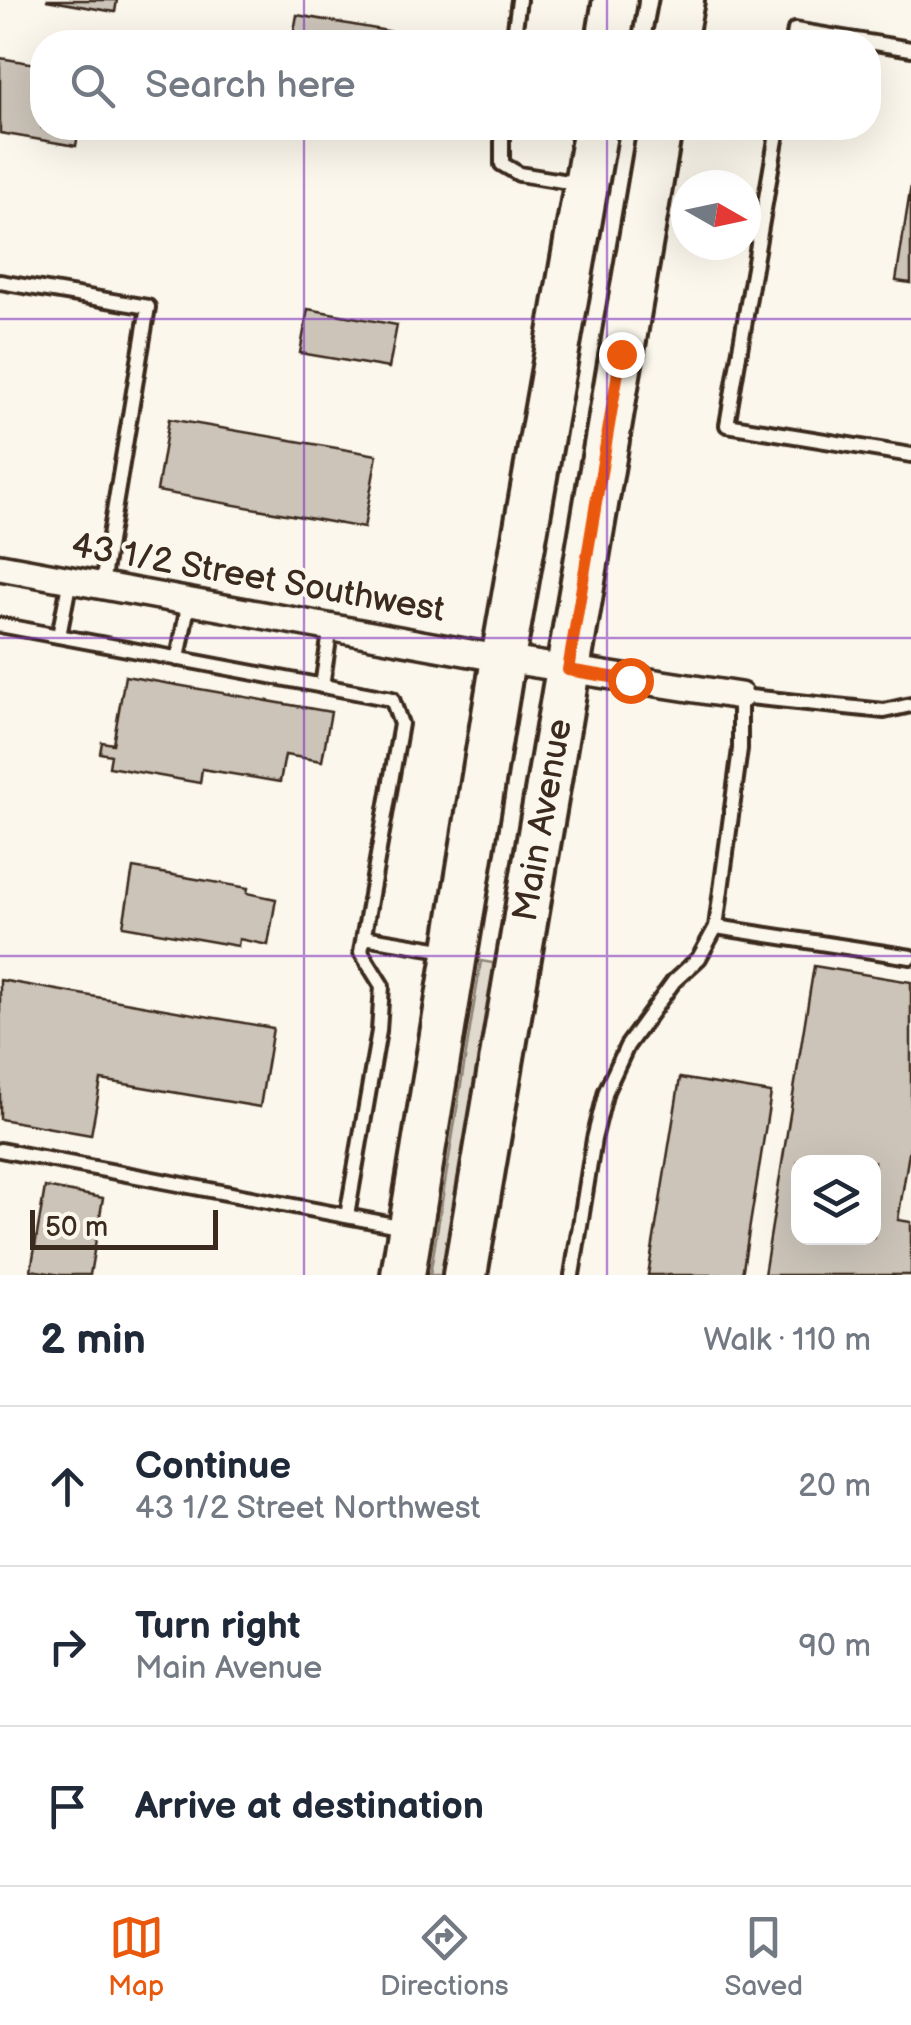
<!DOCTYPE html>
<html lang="en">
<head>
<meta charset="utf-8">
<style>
	:root { --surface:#fff; --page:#f2f2f3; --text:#1f2937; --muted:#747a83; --line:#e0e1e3; --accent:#ea580c }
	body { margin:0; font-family:"Balsamiq Sans",sans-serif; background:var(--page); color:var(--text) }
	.controls { position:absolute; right:30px; bottom:30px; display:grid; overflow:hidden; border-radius:20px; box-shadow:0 10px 40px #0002 }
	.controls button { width:90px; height:90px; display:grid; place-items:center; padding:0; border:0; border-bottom:2px solid var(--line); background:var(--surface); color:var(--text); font:50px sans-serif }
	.compass { position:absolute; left:671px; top:170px; width:90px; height:90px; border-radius:50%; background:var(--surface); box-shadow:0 10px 40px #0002; rotate:99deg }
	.scale { position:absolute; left:30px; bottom:25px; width:188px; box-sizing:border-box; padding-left:10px; border:5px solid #3b2a1e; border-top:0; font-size:28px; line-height:35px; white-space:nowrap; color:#3b2a1e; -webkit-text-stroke:8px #fbf7ec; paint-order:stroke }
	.stop { position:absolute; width:30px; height:30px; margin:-22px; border:8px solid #ea580c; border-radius:50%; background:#fff }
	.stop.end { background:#ea580c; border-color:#fff; box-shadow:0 2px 10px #0008 }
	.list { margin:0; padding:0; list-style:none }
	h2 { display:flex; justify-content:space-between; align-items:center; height:130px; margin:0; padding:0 40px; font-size:42px }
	h2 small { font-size:32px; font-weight:400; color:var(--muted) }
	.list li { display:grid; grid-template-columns:65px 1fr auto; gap:30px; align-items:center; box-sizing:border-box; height:160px; padding:0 40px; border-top:2px solid var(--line) }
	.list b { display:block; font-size:38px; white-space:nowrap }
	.list p { margin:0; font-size:32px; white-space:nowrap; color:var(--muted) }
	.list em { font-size:32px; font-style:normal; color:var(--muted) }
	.icon { flex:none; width:55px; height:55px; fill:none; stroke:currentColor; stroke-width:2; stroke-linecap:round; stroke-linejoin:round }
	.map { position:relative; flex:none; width:911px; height:1275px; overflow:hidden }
	.search { position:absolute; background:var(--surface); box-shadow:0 10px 40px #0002; left:30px; right:30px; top:30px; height:110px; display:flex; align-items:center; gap:25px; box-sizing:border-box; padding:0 35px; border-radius:40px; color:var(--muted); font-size:38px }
	.sheet { height:610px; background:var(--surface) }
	nav { display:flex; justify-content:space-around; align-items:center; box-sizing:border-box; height:140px; border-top:2px solid var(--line); background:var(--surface); font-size:28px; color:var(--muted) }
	nav a { display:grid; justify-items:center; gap:5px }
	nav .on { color:var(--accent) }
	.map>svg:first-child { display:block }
	.green { fill:#dfd9ce; stroke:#8d8276; stroke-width:2.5 }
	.building { fill:#ccc4b9; stroke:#3b2a1e; stroke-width:2.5; fill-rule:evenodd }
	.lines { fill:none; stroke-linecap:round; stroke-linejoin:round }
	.lane-casing { stroke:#3b2a1e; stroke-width:20 }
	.street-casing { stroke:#3b2a1e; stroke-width:32 }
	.primary-casing { stroke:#3b2a1e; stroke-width:50 }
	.lane { stroke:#fbf7ec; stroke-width:12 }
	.street { stroke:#fbf7ec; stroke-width:25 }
	.primary { stroke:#fbf7ec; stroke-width:42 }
	.route { stroke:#ea580c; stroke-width:12 }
	.grid { fill:none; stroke:#7b2cbf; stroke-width:2.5; stroke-opacity:0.55 }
	.labels { text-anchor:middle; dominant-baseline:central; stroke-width:8; stroke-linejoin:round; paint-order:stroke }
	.street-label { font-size:35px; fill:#3b2a1e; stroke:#fbf7ec }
</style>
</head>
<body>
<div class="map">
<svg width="911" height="1275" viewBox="0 0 911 1275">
	<rect width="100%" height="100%" fill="#fbf7ec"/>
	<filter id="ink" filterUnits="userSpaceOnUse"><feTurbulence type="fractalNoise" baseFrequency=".01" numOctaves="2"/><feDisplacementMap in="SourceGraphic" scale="20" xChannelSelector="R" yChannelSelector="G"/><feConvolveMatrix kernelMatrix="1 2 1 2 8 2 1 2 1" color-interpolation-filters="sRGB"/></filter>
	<g filter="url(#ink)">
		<!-- green -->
		<path class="green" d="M 481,961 L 493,963 L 492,1012 L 459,1275 L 430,1275 Z"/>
		<!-- building -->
		<g class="building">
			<path d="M 46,0 L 117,0 L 115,12 Z"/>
			<path d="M 297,15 L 444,41 L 292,42 Z"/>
			<path d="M 0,58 L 42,65 L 42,128 L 79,128 L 76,146 L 0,133 Z"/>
			<path d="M 911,185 L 911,283 L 896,281 Z"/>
			<path d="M 308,309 L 397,325 L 389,368 L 300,353 Z"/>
			<path d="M 169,419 L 377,455 L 364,528 L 157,491 Z"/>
			<path d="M 125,676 L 331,712 L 322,761 L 285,755 L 280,782 L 202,769 L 200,783 L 109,767 L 111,755 L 100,753 L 102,742 L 113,744 Z"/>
			<path d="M 133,868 L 248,888 L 247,893 L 276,899 L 268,945 L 239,939 L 238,946 L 123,926 Z"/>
			<path d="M 814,966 L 911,982 L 911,1141 L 898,1220 L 911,1222 L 911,1275 L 764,1275 ZM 798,1162 L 874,1162 L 874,1238 L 798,1238 Z"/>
			<path d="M 0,980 L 273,1028 L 260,1107 L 101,1080 L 91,1135 L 0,1119 Z"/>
			<path d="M 680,1078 L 771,1093 L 742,1275 L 648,1275 Z"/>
			<path d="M 45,1187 L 103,1198 L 90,1275 L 61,1275 L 31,1270 Z"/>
		</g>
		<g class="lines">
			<!-- lane casing -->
			<g class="lane-casing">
				<g id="lane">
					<path d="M 513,42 L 519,0"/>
					<path d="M 793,42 L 795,30 L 911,49"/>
					<path d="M 502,128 L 502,164 L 519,174 L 581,184"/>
					<path d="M 778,128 L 727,425 L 911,455"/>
					<path d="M 0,282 L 148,307 L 102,584"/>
					<path d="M 0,625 L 392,699 L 401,724 L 361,952 L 382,986 L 379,1031 L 347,1216"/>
					<path d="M 59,636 L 70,579"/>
					<path d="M 178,659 L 189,600"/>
					<path d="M 322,686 L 331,626"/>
					<path d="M 716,927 L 911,957"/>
					<path d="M 364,937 L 448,951"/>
					<path d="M 0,1150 L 404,1227"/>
					<path d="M 572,1275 L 594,1139 L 606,1091 L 627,1046 L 674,981 L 699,958 L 716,927 L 740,749 L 740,696 L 884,711 L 911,705"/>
				</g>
			</g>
			<!-- street casing -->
			<g class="street-casing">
				<path id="street" d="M 0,567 L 503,659 L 740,696"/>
			</g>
			<!-- primary casing -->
			<g class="primary-casing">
				<g id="primary">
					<path d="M 608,42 L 615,0"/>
					<path d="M 674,42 L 682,0"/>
					<path d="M 403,1275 L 503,659 L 596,128"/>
					<path d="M 465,1275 L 660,128"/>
				</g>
			</g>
			<!-- lane -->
			<use href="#lane" class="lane"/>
			<!-- street -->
			<use href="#street" class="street"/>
			<!-- primary -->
			<use href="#primary" class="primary"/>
		</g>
	</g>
	<g class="lines" filter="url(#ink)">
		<!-- route -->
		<path class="route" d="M 621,354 L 568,670 L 630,680"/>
	</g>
	<!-- grid -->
	<path class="grid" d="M 304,0 L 304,42M 607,0 L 607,42M 304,128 L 304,1275M 607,128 L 607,1275M 0,319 L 911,319M 0,638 L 911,638M 0,956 L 911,956"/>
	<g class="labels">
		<!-- street labels -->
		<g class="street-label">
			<text transform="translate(258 578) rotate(10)">43 1/2 Street Southwest</text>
			<text transform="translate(543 820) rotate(-80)">Main Avenue</text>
		</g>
	</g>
</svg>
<div class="controls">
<button><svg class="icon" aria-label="layers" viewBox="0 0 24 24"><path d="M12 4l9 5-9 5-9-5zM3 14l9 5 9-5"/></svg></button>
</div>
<svg class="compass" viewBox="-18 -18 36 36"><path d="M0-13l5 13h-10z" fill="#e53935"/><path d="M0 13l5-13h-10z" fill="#747a83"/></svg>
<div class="scale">50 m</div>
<div class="stop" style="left:630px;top:680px"></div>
<div class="stop end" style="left:621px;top:354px"></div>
<div class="search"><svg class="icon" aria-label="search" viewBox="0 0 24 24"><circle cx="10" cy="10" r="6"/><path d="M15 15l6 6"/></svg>Search here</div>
</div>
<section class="sheet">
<h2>2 min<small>Walk · 110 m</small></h2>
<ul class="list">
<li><svg class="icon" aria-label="ahead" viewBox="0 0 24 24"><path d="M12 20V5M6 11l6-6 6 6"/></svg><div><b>Continue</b><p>43 1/2 Street Northwest</p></div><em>20 m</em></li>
<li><svg class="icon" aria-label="right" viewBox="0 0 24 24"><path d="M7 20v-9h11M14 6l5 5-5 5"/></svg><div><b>Turn right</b><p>Main Avenue</p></div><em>90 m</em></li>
<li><svg class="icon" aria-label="arrive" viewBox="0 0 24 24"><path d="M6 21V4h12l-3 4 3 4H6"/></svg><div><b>Arrive at destination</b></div></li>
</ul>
</section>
<nav>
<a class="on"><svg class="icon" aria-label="map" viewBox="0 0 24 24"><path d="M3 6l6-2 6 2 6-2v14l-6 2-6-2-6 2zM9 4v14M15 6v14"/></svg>Map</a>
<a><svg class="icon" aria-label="directions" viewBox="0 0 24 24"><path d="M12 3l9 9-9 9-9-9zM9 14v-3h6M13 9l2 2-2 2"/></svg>Directions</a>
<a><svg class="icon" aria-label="saved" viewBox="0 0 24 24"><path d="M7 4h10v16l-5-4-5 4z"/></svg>Saved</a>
</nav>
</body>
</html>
